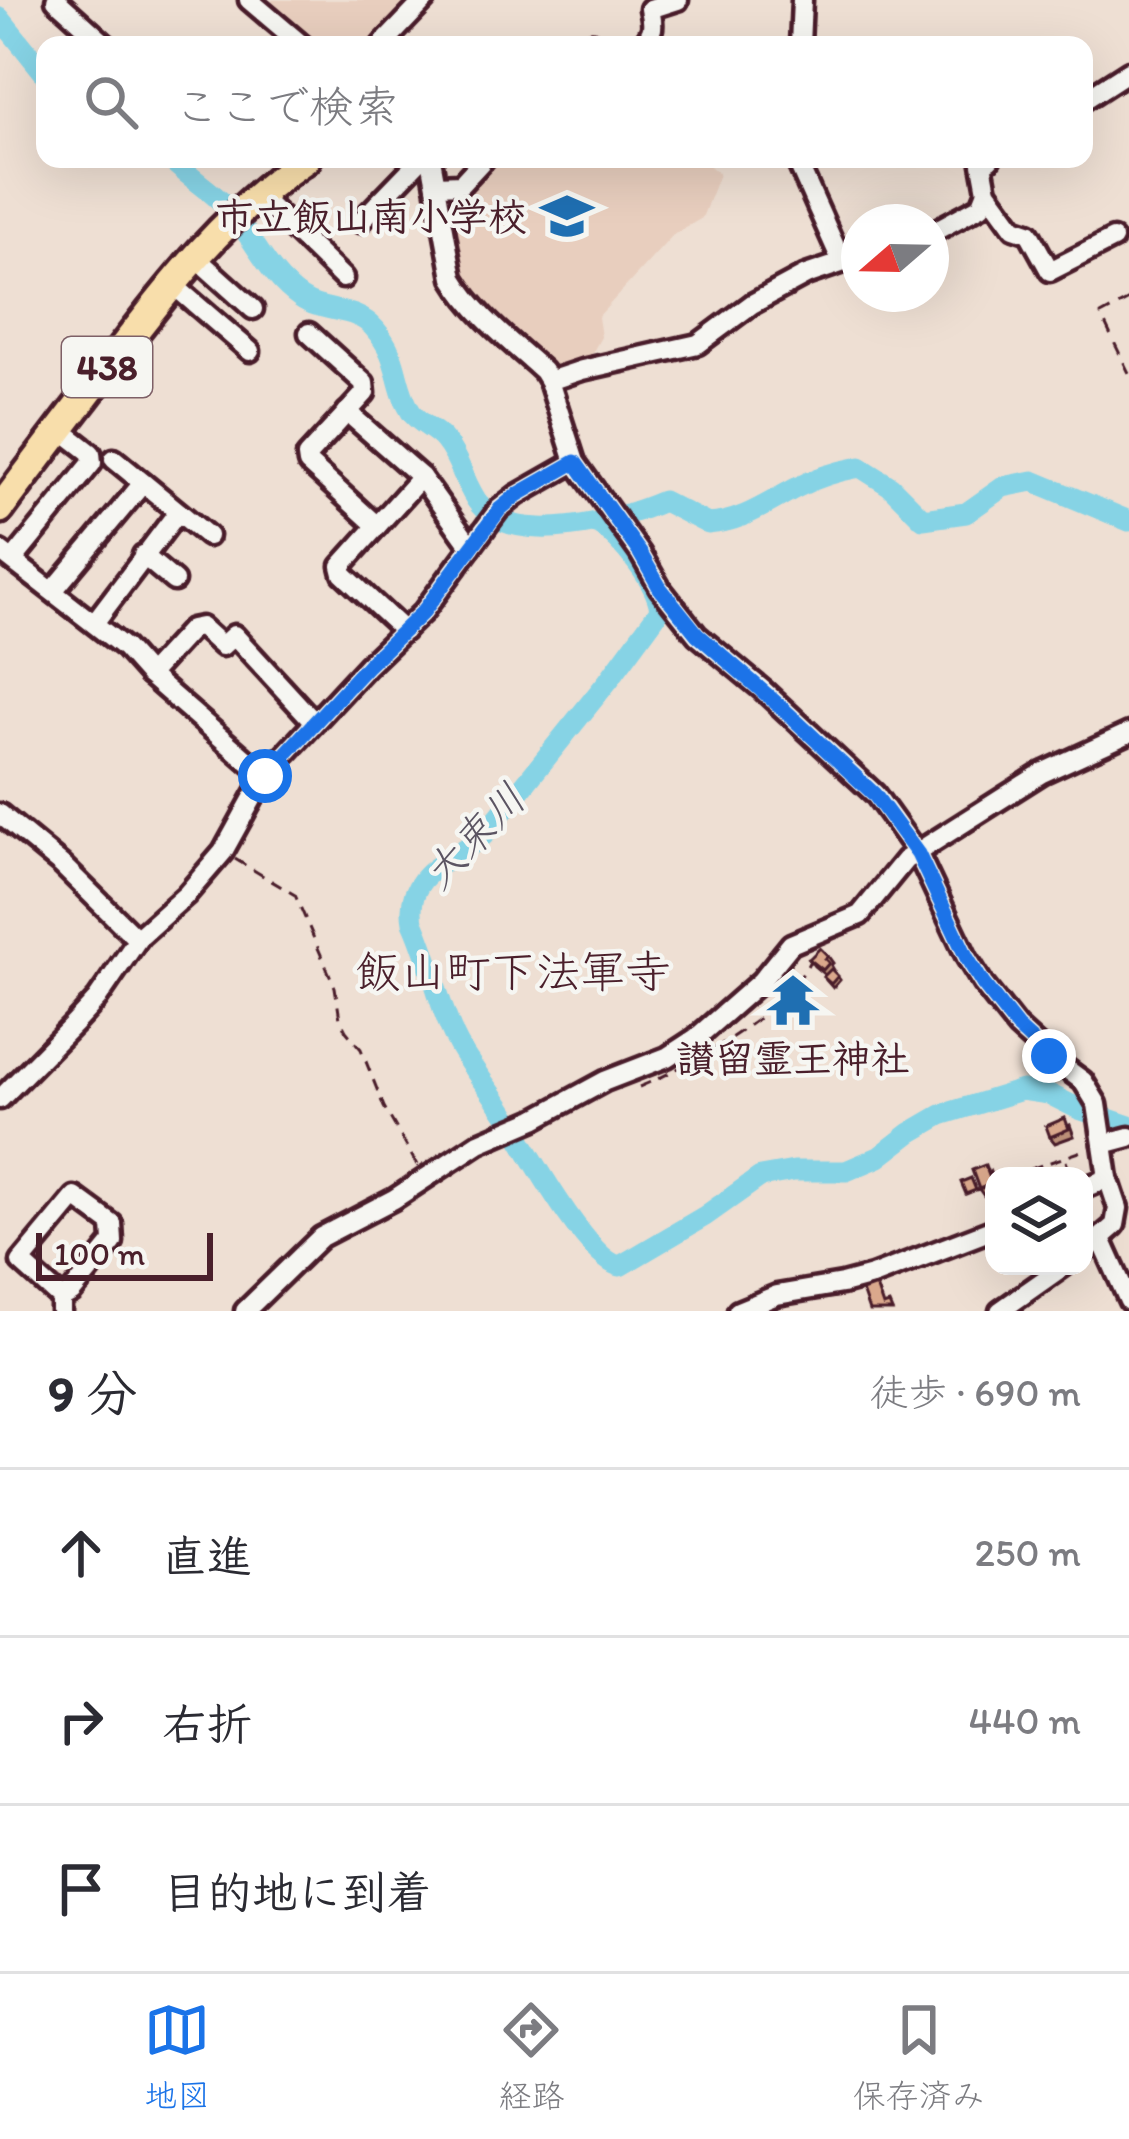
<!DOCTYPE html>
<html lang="ja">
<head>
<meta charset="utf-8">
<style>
	:root { --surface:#fff; --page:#f7f7f7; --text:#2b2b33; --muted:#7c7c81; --line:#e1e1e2; --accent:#1a73e8 }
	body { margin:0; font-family:Itim,"Klee One",sans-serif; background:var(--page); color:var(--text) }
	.controls { position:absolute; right:36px; bottom:36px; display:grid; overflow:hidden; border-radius:24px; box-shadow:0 12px 48px #0002 }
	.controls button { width:108px; height:108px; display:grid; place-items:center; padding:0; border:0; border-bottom:3px solid var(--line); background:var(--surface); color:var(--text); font:60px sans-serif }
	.compass { position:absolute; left:841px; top:204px; width:108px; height:108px; border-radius:50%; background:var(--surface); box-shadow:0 12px 48px #0002; rotate:250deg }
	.scale { position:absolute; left:36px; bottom:30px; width:177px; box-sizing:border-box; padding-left:12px; border:6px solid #4a1f2b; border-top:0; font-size:33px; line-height:42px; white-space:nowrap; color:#4a1f2b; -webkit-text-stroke:9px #f6f6f2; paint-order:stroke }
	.stop { position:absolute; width:36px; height:36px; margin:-27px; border:9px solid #1a73e8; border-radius:50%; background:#fff }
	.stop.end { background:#1a73e8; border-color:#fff; box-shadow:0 3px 12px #0008 }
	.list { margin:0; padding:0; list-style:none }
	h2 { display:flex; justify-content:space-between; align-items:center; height:156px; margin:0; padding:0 48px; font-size:51px }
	h2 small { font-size:39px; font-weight:400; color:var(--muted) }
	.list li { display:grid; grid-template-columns:78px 1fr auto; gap:36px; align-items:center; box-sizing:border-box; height:168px; padding:0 48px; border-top:3px solid var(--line) }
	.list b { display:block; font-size:45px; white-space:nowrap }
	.list em { font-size:39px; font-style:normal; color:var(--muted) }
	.icon { flex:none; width:66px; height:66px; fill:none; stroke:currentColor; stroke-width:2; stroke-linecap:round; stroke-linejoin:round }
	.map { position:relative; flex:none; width:1129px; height:1311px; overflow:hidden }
	.search { position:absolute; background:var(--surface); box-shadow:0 12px 48px #0002; left:36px; right:36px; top:36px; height:132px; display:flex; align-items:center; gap:30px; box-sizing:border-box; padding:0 42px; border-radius:24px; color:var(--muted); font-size:45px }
	.sheet { height:660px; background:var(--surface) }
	nav { display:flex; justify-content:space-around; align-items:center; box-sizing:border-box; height:168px; border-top:3px solid var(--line); background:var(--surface); font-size:33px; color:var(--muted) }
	nav a { display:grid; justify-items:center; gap:6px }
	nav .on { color:var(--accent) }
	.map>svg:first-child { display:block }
	.built { fill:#e8cebe }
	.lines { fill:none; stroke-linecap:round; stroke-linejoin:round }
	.river { stroke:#86d3e5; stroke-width:21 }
	.minor-casing { stroke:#4a1f2b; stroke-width:27 }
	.highway-casing { stroke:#4a1f2b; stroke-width:36 }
	.path { stroke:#4a1f2b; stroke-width:3; stroke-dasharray:12 9; stroke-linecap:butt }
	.minor { stroke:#f6f6f2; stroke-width:18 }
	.highway { stroke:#f8deab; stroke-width:27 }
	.wall { fill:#bb9078; stroke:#4a1f2b; stroke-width:3 }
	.building { fill:#daa88c; stroke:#4a1f2b; stroke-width:3 }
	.route { stroke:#1a73e8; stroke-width:15 }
	.labels { text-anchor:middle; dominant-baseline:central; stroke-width:9; stroke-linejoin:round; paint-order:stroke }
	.shield { fill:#f6f6f2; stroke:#7e6067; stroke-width:3 }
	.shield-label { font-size:36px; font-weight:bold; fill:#4a1f2b }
	.poi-label { font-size:39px; font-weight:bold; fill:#4a1f2b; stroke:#f6f6f2; text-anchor:end }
	.water-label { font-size:42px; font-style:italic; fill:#5c5563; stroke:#f6f6f2 }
	.quarter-label { font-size:45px; fill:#4a1f2b; stroke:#f6f6f2 }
</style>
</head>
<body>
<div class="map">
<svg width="1129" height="1311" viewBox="0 0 1129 1311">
	<rect width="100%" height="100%" fill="#eedfd3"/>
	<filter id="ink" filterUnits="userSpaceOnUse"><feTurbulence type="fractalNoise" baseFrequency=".00833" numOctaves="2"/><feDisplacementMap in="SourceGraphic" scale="24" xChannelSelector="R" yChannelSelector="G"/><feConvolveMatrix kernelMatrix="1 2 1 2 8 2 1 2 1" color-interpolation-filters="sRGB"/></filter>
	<g filter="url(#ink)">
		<!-- built -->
		<g class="built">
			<path d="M 273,0 L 411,0 L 369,45 L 310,45 L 267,7 Z"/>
			<path d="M 491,159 L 702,159 L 719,174 L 702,218 L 673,235 L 598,317 L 601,337 L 589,359 L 582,365 L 554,372 L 477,304 L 457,269 L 445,208 L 479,169 Z"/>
		</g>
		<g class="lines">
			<!-- river -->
			<g class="river">
				<path d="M 0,18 L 45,74"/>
				<path d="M 170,159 C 188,176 209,189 226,206 C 253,235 267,275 301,298 C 324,314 356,306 375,329 C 401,359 393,383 411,412 C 420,425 436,429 445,441 C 461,460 465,487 480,505 C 517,549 619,520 663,501 L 708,524 C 742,522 767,503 796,488 C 817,477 838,471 860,467 L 890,486 L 923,519 L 966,513 L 1003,487 L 1033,481 L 1129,521"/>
				<path d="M 598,523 C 621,540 657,581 660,610 L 608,681 L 484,835 C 453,862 404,871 413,922 C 431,961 438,1006 458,1044 C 471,1068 490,1089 505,1113 C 524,1144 587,1260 620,1266 L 705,1216 L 760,1177 L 794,1171 L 846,1171 L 879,1157 L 910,1133 L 941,1115 L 1022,1090 L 1049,1094 L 1079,1109 L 1129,1126"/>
			</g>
			<!-- minor casing -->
			<g class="minor-casing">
				<g id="minor">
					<path d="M 56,0 L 106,45"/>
					<path d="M 249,0 L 302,45"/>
					<path d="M 382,45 L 425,0"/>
					<path d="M 589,45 L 592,43 L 595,45"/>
					<path d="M 642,45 C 654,32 654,26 650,9 L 678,0"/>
					<path d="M 800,45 L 802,0"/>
					<path d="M 1084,100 L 1129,71"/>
					<path d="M 431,159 L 453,278 C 475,315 511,342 543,371 L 549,381 L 575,462 L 640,553 L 660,588 L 697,635 L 763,690 L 875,794 L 918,854 L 967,958 L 983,984 L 1017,1027 L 1049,1056 L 1083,1081 L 1097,1104 L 1108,1178 L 1118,1208 L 1115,1225 L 1084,1252"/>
					<path d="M 796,159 L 842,262"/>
					<path d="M 990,159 L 982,164 L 987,191 L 1014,228 L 1029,233 L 1050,271 L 1113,239"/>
					<path d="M 436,185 L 461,184 L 484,159"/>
					<path d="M 258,195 L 343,278"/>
					<path d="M 360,222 L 421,159"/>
					<path d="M 931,233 L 981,206 L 987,191"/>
					<path d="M 195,257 L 253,309"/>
					<path d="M 171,283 L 250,351"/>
					<path d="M 309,333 L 364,383 L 365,393 L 307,456 L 308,463 L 377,526"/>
					<path d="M 549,381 L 582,370 L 698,344 L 752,304 L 806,275 L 859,257"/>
					<path d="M 347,412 L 421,477 L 471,547"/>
					<path d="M 114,459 L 208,536"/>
					<path d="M 0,551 L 125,648 L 149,675 L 265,776"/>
					<path d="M 143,555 L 174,581"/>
					<path d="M 13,560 L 92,463 L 91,453 L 60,429"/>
					<path d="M 53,591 L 143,483"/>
					<path d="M 94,623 L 178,512"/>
					<path d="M 404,631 L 343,574 L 341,566 L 421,477"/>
					<path d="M 149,675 L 191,629 L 201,627 L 222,646 L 234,635 L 314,722"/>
					<path d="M 0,814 L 62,865 L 137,939"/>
					<path d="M 0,1099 L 74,1024 L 97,999 L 140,936 L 186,895 L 223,852 L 265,776 L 368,665 L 423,612 L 499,509 L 517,495 L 575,462"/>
					<path d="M 1103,1144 L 1129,1137"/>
					<path d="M 1084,1188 L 1108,1178"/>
					<path d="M 1101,1239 L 1129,1301"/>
					<path d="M 61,1311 L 61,1298 L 72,1292 L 113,1242 L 112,1224 L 75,1197 L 21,1262 L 61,1298"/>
					<path d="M 245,1311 L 321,1237 L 394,1199 L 479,1143 L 535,1119 L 605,1081 L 667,1057 L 696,1038 L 761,981 L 791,944 L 860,915 L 905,860 L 1042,773 L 1129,733"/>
					<path d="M 738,1311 L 777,1295 L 842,1284 L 872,1276 L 994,1229"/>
					<path d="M 1000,1311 L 1064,1266"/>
				</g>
			</g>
			<!-- highway casing -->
			<g class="highway-casing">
				<path id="highway" d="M 0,509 C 37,459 75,410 113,360 C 170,285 227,212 306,159"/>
			</g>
			<!-- path -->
			<g class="path">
				<path d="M 1129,300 L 1101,315 L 1129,373"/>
				<path d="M 235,859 L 295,895 L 335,987 L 340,1019 L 346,1031 L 361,1049 L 384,1107 L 417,1165"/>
				<path d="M 639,1087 C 692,1065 789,1011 811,958"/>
				<path d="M 1066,1161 L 1071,1176"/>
				<path d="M 1010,1176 L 1088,1149"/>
			</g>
			<!-- minor -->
			<use href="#minor" class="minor"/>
			<!-- highway -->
			<use href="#highway" class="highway"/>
		</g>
		<!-- wall -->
		<g class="wall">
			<path d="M 828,956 L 833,963 L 831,965 L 834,970 L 833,971 L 840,980 L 833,988 L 826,980 L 825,975 L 814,966 L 809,959 Z"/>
			<path d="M 1070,1125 L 1074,1136 L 1055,1143 L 1050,1137 Z"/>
			<path d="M 990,1172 L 994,1182 L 994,1192 L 984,1196 L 979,1189 Z"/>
		</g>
		<!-- building -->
		<g class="building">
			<path d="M 820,948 L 828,956 L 825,959 L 829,963 L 823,970 L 809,959 Z"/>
			<path d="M 831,969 L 838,976 L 831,984 L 823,977 Z"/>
			<path d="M 1065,1118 L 1069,1129 L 1050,1137 L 1046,1126 Z"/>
			<path d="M 985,1165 L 992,1184 L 979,1189 L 972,1170 Z"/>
			<path d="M 971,1178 L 976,1190 L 966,1194 L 961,1182 Z"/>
			<path d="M 876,1286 L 883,1306 L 889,1304 L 892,1311 L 869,1311 L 862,1291 Z"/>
		</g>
	</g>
	<g class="lines" filter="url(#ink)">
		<!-- route -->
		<path class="route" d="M 265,776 L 368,665 L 423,612 L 500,509 L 517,495 L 575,462 L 640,553 L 660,588 L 697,634 L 783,709 L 874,794 L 918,854 L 967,958 L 983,984 L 1017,1027 L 1049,1056"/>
	</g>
	<!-- icons -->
	<defs>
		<g id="school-bare" transform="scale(4.14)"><path d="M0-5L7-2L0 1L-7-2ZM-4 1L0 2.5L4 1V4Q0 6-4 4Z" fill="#1f6fb2" stroke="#f6f6f2" stroke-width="2.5" paint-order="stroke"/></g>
		<g id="temple-bare" transform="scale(4.14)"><path d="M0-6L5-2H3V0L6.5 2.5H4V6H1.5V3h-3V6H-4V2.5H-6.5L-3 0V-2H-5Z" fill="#1f6fb2" stroke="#f6f6f2" stroke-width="2.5" paint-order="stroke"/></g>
	</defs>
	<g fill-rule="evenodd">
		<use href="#school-bare" x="567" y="216"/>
		<use href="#temple-bare" x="793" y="1000"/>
	</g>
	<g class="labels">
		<!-- shield labels -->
		<rect class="shield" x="62" y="337" width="90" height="60" rx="9"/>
		<g class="shield-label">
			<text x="107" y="367">438</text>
		</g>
		<!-- poi labels -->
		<g class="poi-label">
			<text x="527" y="216">市立飯山南小学校</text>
			<text x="793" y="1058" text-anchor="middle">讃留霊王神社</text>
		</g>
		<!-- water labels -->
		<g class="water-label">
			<text transform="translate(474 836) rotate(-46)">大束川</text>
		</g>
		<!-- quarter labels -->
		<g class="quarter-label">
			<text x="513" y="971">飯山町下法軍寺</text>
		</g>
	</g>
</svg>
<div class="controls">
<button><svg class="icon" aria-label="layers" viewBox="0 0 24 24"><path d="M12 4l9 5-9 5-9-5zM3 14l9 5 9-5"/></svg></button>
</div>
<svg class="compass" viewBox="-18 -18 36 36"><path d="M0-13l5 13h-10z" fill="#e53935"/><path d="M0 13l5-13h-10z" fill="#7c7c81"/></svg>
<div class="scale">100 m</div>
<div class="stop" style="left:265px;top:776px"></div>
<div class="stop end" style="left:1049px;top:1056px"></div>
<div class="search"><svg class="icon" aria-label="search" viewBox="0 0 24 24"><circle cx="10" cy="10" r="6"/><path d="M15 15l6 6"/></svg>ここで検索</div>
</div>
<section class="sheet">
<h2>9 分<small>徒歩 · 690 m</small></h2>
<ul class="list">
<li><svg class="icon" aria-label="ahead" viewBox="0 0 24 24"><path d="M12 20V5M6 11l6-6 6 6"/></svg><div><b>直進</b></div><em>250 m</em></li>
<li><svg class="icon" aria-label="right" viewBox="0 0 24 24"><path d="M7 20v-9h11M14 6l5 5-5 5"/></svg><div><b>右折</b></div><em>440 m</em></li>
<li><svg class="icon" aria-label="arrive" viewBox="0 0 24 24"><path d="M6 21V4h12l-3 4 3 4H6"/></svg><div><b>目的地に到着</b></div></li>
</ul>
</section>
<nav>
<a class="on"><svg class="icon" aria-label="map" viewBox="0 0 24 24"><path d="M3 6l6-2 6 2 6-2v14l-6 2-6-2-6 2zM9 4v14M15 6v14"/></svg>地図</a>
<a><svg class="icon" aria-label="directions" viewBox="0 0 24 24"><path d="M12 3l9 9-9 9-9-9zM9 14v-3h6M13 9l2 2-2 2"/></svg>経路</a>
<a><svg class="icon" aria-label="saved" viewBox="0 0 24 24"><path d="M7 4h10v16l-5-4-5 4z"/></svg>保存済み</a>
</nav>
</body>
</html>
